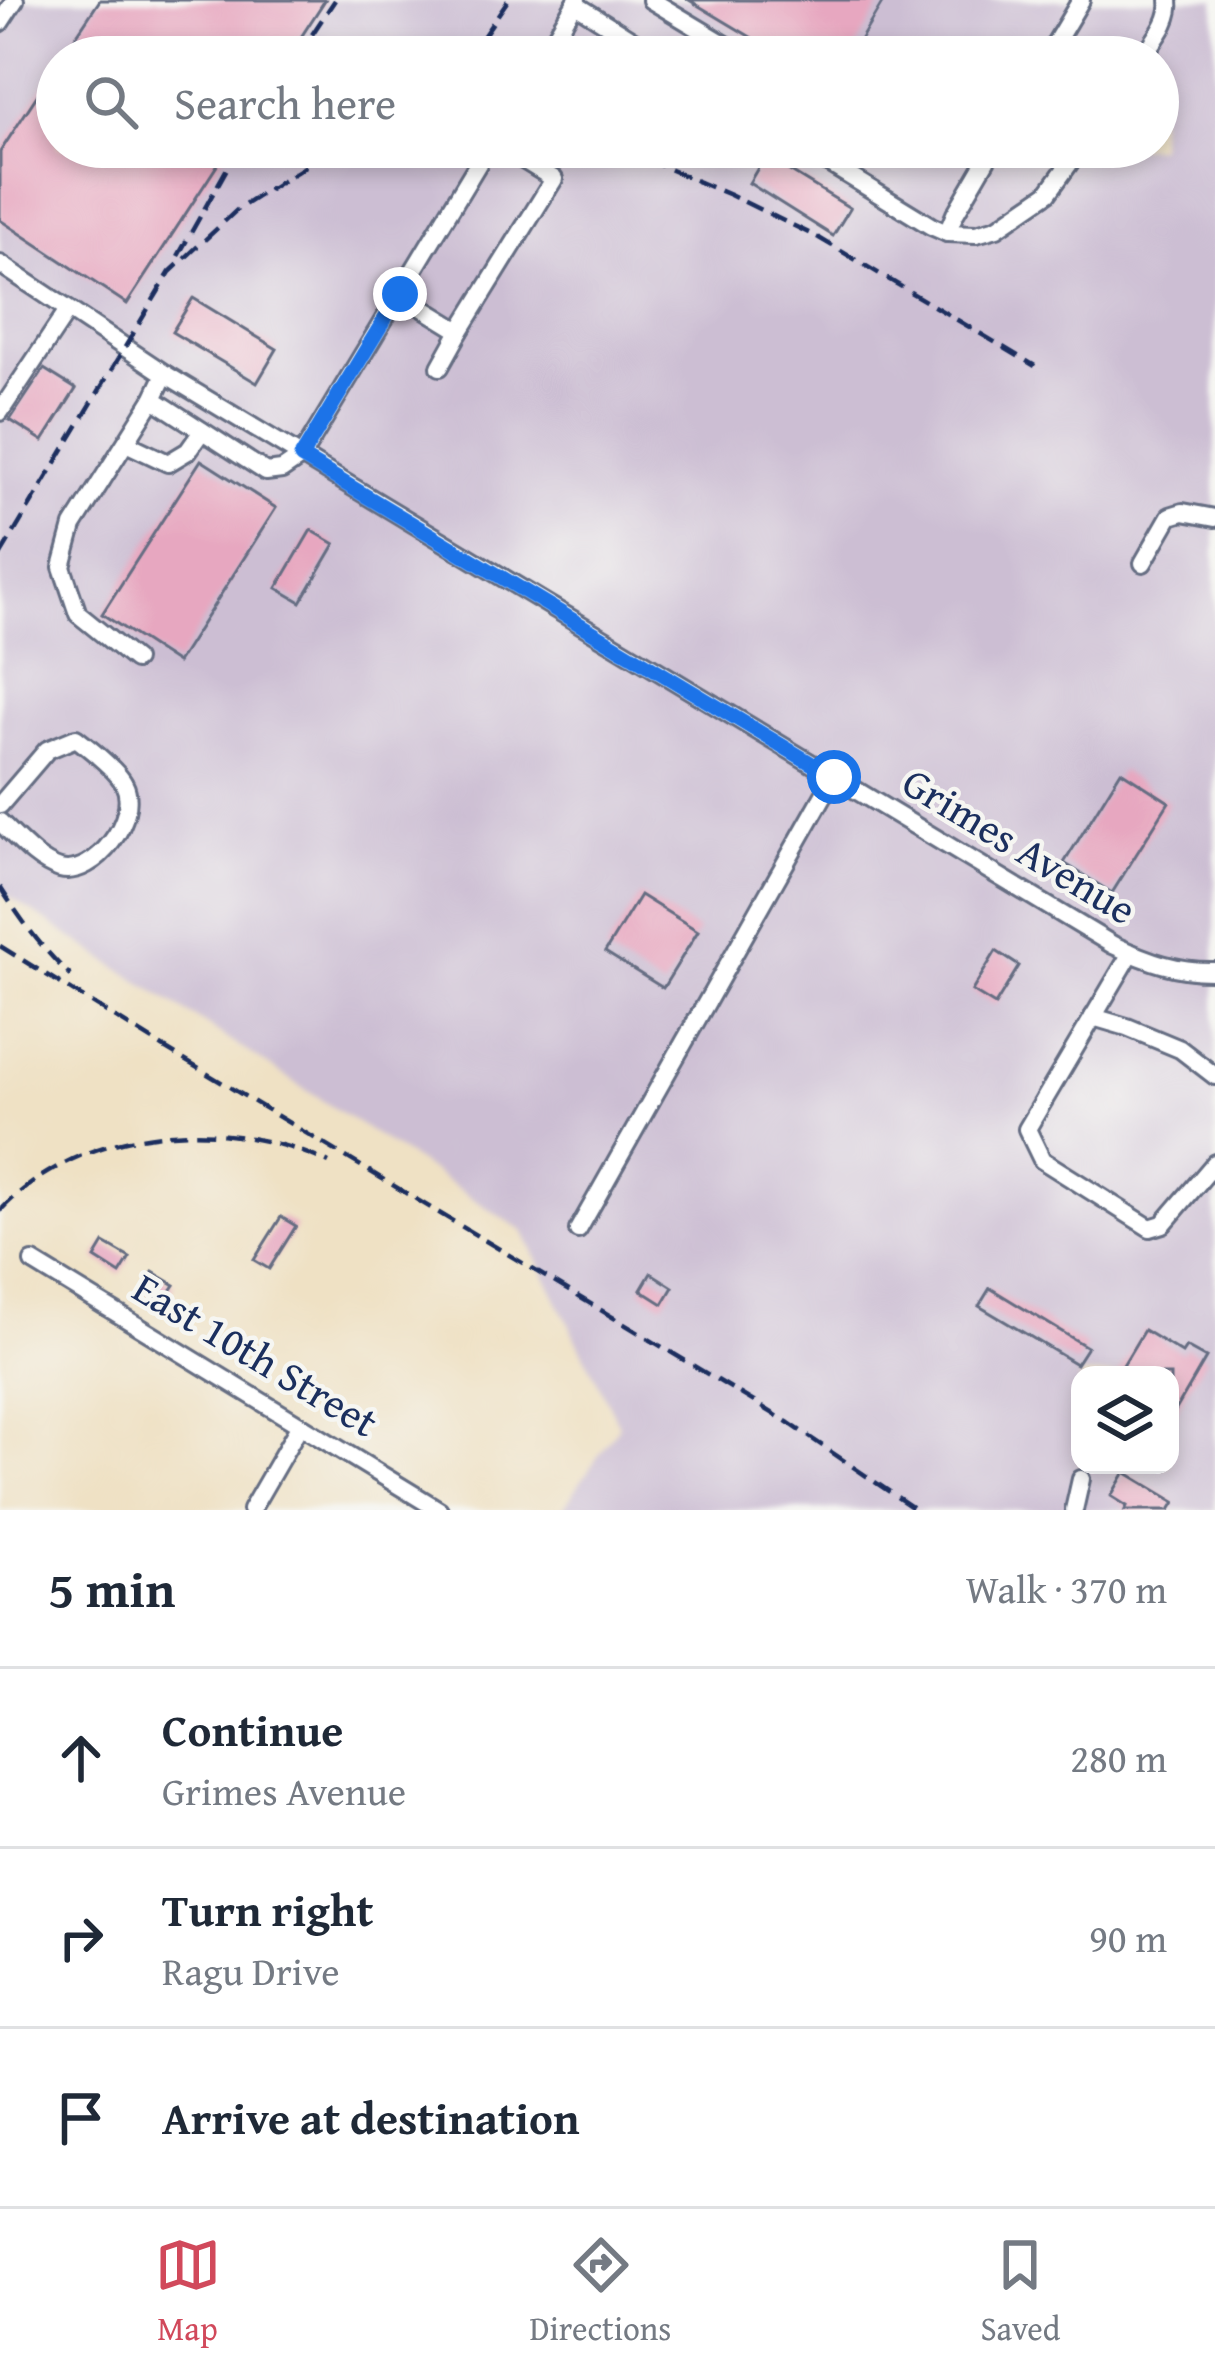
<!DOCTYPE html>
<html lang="en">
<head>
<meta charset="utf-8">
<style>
	:root { --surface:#fff; --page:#f6f6f7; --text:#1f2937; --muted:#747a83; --line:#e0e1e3; --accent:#d1495b }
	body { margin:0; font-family:"Gentium Book Plus",serif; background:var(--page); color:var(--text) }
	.controls { position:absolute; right:36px; bottom:36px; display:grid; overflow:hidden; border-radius:24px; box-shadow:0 6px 18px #0003 }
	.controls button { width:108px; height:108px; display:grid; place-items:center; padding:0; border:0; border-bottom:3px solid var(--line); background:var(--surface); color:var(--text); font:60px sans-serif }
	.stop { position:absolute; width:36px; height:36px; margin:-27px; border:9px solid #1a73e8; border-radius:50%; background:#fff }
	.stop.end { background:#1a73e8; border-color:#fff; box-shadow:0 3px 12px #0008 }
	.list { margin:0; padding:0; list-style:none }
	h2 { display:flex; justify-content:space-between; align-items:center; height:156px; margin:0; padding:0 48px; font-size:51px }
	h2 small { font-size:39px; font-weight:400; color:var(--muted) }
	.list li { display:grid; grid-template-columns:78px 1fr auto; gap:36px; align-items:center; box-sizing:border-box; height:180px; padding:0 48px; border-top:3px solid var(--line) }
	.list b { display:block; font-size:45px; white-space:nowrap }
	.list p { margin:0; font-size:39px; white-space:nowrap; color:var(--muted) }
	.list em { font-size:39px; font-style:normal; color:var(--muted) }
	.icon { flex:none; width:66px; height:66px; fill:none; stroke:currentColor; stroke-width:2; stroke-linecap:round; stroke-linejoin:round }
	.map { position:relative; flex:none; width:1215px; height:1510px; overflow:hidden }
	.search { position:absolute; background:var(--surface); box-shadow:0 6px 18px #0003; left:36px; right:36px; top:36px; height:132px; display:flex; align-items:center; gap:30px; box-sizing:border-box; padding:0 42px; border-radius:66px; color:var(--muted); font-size:45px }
	.sheet { height:696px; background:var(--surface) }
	nav { display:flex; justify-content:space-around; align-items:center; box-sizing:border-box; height:168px; border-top:3px solid var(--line); background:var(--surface); font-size:33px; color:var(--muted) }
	nav a { display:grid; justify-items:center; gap:6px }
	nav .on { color:var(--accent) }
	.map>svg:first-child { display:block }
	.industrial { fill:#ccbed3; fill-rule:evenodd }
	.building { fill:#e7a7c0 }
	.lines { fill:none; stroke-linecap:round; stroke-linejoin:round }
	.minor-casing { stroke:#656d82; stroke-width:22 }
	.minor { stroke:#fff; stroke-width:16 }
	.rail { stroke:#1b2f5e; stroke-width:4.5; stroke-dasharray:18 9; stroke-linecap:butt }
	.route { stroke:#1a73e8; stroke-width:15 }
	.labels { text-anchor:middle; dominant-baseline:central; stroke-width:9; stroke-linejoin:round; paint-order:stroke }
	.street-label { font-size:42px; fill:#1b2f5e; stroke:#f6f6f2 }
</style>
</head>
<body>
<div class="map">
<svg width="1215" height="1510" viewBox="0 0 1215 1510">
	<rect width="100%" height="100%" fill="#f6f6f2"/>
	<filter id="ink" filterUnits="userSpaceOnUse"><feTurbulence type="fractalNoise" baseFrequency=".00833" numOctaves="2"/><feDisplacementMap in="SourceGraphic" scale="24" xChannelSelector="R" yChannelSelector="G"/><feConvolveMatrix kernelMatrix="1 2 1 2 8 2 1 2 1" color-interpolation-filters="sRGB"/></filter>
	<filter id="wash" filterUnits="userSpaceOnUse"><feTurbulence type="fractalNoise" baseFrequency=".004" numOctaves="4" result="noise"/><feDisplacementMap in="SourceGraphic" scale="48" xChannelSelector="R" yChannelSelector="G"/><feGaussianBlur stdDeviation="2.7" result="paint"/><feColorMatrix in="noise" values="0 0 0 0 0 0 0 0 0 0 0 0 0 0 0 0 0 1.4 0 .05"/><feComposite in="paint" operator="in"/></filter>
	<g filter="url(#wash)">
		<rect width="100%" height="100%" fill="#efe1c4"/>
		<!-- industrial -->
		<path class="industrial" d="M 0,0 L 1215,0 L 1215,1510 L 562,1510 L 619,1425 L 523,1231 L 0,891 ZM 57,57 L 1158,57 L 1158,147 L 57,147 ZM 1080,1375 L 1170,1375 L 1170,1465 L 1080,1465 Z"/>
		<g id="blocks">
			<!-- building -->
			<g class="building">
				<path d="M 100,0 L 325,0 L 288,57 L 62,57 Z"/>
				<path d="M 689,0 L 884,0 L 850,57 L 784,57 Z"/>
				<path d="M 57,65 L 57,147 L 229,147 L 127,304 L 0,220 L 0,152 Z"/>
				<path d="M 765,156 L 850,208 L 833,236 L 749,183 Z"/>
				<path d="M 193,298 L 277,349 L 257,383 L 172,332 Z"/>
				<path d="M 44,369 L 76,389 L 43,441 L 10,420 Z"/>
				<path d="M 201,460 L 276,508 L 177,663 L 102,614 Z"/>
				<path d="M 311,530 L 335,544 L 301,602 L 277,588 Z"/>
				<path d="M 1121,771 L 1169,802 L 1112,893 L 1064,863 Z"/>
				<path d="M 640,895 L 698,931 L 663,988 L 605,952 Z"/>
				<path d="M 996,951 L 1019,966 L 995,1005 L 972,991 Z"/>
				<path d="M 281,1217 L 296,1226 L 269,1269 L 254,1260 Z"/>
				<path d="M 104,1243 L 130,1258 L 120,1274 L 95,1258 Z"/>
				<path d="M 153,1272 L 175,1285 L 164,1301 L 143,1289 Z"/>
				<path d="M 651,1273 L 673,1287 L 663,1304 L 641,1290 Z"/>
				<path d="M 990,1288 L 1087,1347 L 1076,1364 L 979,1306 Z"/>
				<path d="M 1144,1330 L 1182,1353 L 1186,1347 L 1206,1358 L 1170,1420 L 1170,1375 L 1117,1375 Z"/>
				<path d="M 1125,1472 L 1175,1502 L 1170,1510 L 1125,1510 L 1127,1506 L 1111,1496 Z"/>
			</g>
		</g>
	</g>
	<g filter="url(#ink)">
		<use href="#blocks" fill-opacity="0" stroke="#656d82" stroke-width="3"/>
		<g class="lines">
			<!-- minor casing -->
			<g class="minor-casing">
				<g id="minor">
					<path d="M 651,0 L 746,57"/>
					<path d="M 575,4 L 659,57"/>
					<path d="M 0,23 L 15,0"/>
					<path d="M 543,57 L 577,0"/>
					<path d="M 1047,57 L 1081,0"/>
					<path d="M 1143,57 C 1154,40 1172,21 1169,0"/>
					<path d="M 802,147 L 931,226 L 947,233 L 976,234 L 997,228 L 1048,193 L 1081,147"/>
					<path d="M 947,233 L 955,214 L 994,147"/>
					<path d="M 0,264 L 165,374 L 1113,945 C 1148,961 1177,972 1215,971"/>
					<path d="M 400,294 L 460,331 L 554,179 L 502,147"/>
					<path d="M 440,367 L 460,331"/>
					<path d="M 165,374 L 153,399 L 266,472 L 282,470 L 301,457 L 488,147"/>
					<path d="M 0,412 L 68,310"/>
					<path d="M 126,443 L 168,463 L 188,451 L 202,431"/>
					<path d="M 1143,563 L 1170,516 L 1183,512 L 1215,518"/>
					<path d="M 135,660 L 78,614 L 62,567 L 73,526 L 153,399"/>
					<path d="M 0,805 L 47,750 L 76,738 C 89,748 117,770 124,784 C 141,816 95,878 60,869 C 37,862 17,838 0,822"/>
					<path d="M 1131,953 L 1027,1129 L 1042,1160 L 1150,1228 L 1163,1224 L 1215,1163"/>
					<path d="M 1093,1017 L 1127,1027 L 1180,1049 L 1215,1076"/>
					<path d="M 578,1230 L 834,777"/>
					<path d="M 33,1262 L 439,1510"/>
					<path d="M 251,1510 L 300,1425"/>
					<path d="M 1074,1510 L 1081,1479"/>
				</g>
			</g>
			<!-- minor -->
			<use href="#minor" class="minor"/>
			<!-- rail -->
			<g class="rail">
				<path d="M 297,57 L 335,0"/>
				<path d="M 464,57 L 476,47 L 508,0"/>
				<path d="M 613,147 L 657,166"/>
				<path d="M 645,159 L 730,195 L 819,238 L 1035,366"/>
				<path d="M 178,256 L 239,147"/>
				<path d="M 0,556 L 170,272 L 238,209 L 336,147"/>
				<path d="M 0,887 C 21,920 42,949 71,976"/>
				<path d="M 0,946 L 166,1049 L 789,1423 L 916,1510"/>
				<path d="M 0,1211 C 82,1124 225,1113 329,1163"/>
			</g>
		</g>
	</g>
	<g class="lines" filter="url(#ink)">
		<!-- route -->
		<path class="route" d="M 400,294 L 301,457 L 834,777"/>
	</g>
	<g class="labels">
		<!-- street labels -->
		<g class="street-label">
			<text transform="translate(1020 845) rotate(31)">Grimes Avenue</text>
			<text transform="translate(256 1354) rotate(31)">East 10th Street</text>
		</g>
	</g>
</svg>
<div class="controls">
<button><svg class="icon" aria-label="layers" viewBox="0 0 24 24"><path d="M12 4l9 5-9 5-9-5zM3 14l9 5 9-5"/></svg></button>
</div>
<div class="stop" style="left:834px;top:777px"></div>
<div class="stop end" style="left:400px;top:294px"></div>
<div class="search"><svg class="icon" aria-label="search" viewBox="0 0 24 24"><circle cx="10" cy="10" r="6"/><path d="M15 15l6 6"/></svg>Search here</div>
</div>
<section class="sheet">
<h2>5 min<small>Walk · 370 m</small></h2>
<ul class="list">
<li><svg class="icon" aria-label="ahead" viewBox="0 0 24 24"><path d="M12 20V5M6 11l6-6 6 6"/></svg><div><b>Continue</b><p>Grimes Avenue</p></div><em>280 m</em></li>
<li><svg class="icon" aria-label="right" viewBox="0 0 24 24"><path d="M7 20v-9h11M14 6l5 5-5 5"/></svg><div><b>Turn right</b><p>Ragu Drive</p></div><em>90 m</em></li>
<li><svg class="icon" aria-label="arrive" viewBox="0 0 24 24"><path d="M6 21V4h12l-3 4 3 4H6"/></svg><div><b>Arrive at destination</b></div></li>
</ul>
</section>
<nav>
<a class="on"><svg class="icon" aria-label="map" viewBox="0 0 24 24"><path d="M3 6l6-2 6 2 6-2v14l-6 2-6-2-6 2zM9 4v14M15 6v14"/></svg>Map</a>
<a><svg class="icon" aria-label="directions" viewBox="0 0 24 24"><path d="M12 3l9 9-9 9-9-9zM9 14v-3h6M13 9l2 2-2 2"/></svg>Directions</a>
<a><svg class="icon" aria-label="saved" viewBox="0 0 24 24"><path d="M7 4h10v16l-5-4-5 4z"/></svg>Saved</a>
</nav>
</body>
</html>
